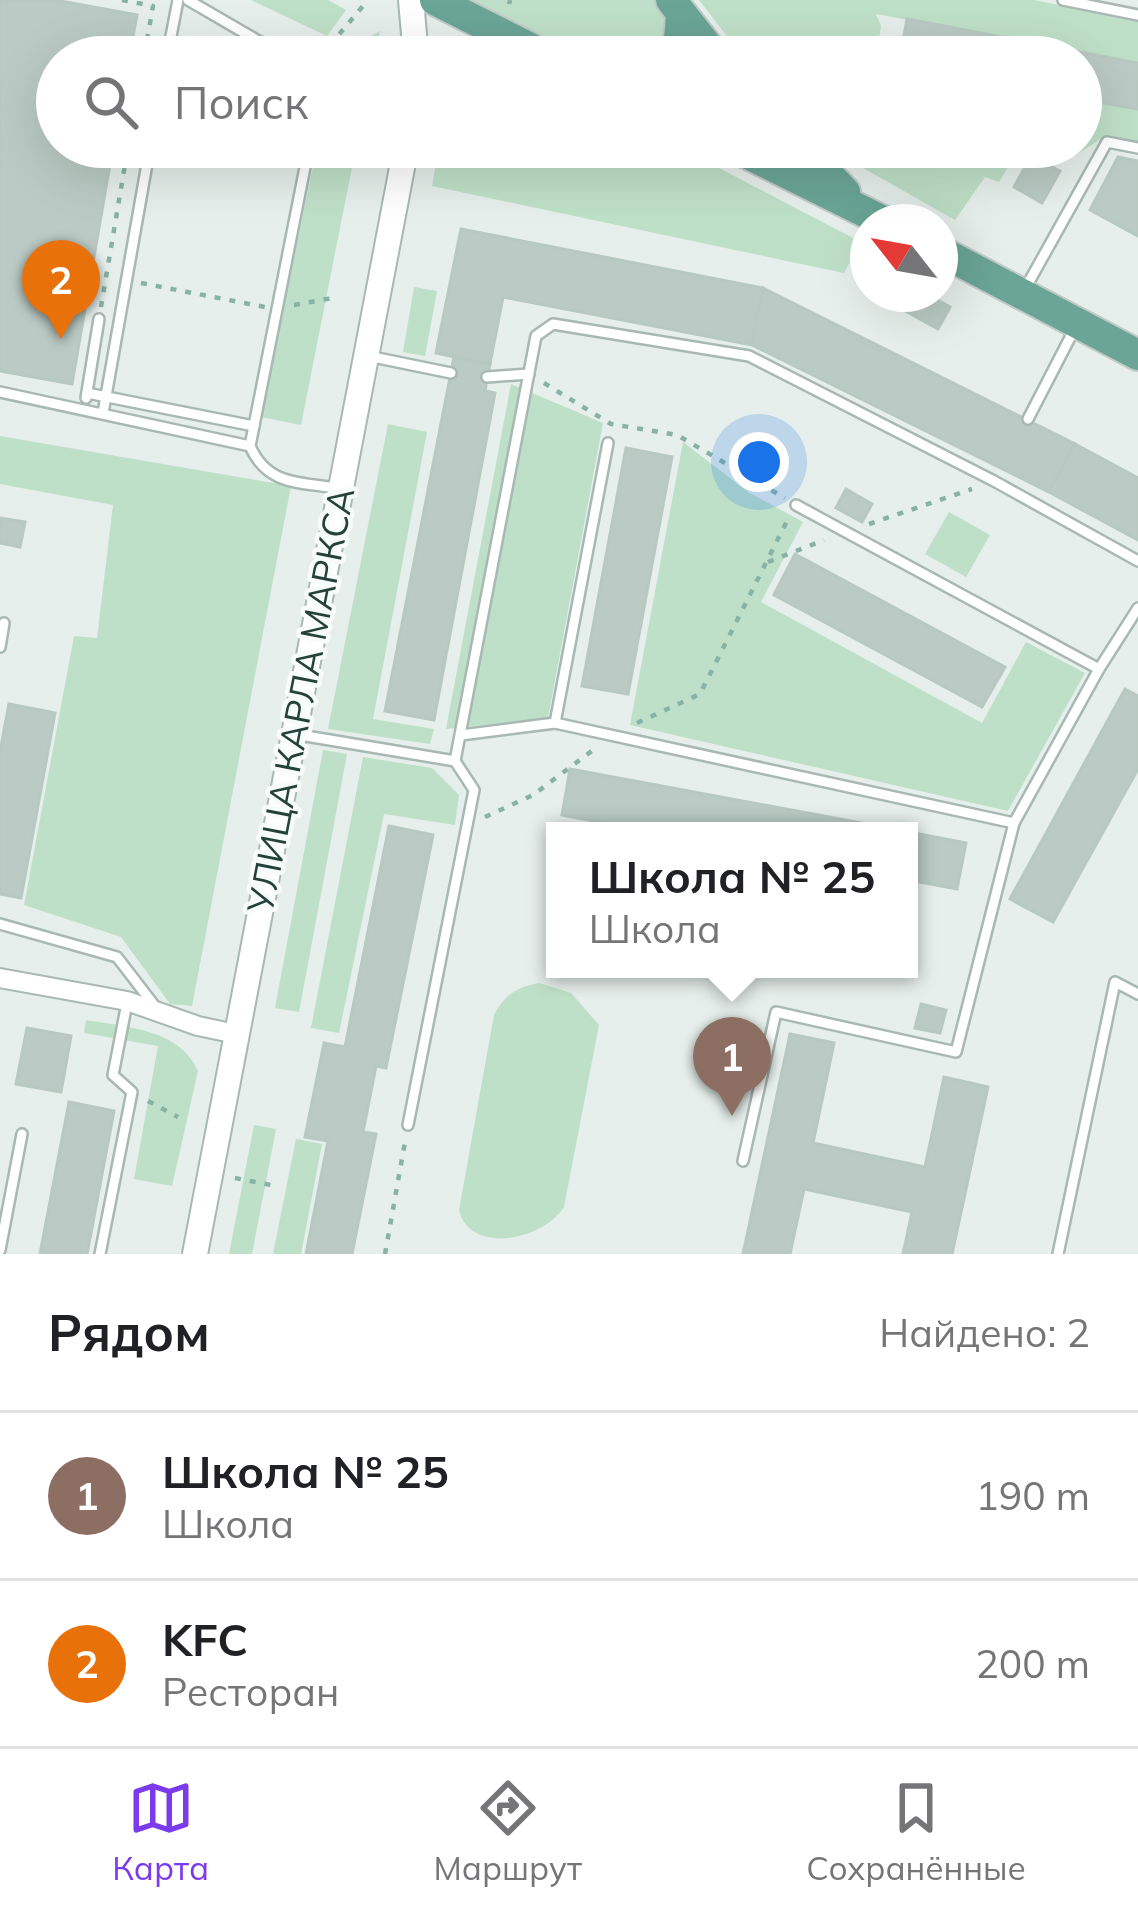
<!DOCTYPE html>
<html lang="ru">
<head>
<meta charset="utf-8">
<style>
	:root { --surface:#fff; --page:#f2f2f2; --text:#202124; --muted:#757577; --line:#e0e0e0; --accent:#7c3aed }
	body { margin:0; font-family:Mulish,sans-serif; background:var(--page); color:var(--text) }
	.compass { position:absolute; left:850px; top:204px; width:108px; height:108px; border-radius:50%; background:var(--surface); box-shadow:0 12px 48px #0002; rotate:301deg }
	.you { position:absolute; left:759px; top:462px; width:42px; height:42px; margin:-30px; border:9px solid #fff; border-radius:50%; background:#1a73e8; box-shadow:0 0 0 18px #1a73e833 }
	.badge { display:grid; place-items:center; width:78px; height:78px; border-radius:50%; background:var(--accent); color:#fff; font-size:39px; font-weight:700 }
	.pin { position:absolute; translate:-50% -99px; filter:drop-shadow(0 3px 6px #0008) }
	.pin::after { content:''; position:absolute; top:63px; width:42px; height:36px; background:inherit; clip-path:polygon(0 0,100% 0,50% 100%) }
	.popup { position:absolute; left:546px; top:822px; width:372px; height:156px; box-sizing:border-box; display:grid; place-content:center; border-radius:0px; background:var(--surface); filter:drop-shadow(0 3px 9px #0005); font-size:39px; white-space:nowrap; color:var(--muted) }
	.popup b { font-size:45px; color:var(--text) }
	.popup::after { content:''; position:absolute; left:50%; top:100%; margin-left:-24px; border:24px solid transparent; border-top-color:var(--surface) }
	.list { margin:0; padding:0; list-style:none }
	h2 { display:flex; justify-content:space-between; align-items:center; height:156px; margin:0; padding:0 48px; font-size:51px }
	h2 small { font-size:39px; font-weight:400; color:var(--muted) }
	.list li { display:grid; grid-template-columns:78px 1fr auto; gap:36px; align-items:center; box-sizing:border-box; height:168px; padding:0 48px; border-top:3px solid var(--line) }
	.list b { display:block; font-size:45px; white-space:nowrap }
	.list p { margin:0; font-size:39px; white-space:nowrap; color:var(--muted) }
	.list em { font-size:39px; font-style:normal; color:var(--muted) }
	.icon { flex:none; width:66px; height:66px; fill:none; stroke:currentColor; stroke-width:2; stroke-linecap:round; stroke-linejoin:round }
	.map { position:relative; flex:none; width:1138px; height:1254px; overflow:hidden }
	.search { position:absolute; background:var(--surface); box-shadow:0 12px 48px #0002; left:36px; right:36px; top:36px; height:132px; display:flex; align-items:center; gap:30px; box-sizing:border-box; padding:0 42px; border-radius:66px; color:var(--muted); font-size:45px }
	.sheet { height:492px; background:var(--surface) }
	nav { display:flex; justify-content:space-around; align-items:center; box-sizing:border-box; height:168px; border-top:3px solid var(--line); background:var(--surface); font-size:33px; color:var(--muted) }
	nav a { display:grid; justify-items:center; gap:6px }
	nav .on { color:var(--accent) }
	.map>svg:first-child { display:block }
	.green { fill:#bfe0c8 }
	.building { fill:#bbcac4; stroke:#b8c9c2; stroke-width:3 }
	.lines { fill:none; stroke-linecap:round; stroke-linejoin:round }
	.service-casing { stroke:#a8b8b2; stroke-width:14 }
	.minor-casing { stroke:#a8b8b2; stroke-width:22 }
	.tertiary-casing { stroke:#a8b8b2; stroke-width:28 }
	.primary-casing { stroke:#c2cac8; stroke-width:34 }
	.path { stroke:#86b3a5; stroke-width:4.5; stroke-dasharray:6 9; stroke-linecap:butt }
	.service { stroke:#fff; stroke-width:9 }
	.minor { stroke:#fff; stroke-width:18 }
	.tertiary { stroke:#fff; stroke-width:24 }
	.primary { stroke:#6aa596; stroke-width:30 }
	.labels { text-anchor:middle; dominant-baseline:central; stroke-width:9; stroke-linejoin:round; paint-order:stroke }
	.street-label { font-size:36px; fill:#24423a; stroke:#f7fbf9 }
</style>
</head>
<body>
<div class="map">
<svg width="1138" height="1254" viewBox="0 0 1138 1254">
	<rect width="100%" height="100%" fill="#e6efeb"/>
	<!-- green -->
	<g class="green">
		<path d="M 251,0 L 328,0 L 346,10 L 327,36 Z"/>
		<path d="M 468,0 L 659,0 L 669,25 L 657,57 L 583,57 Z"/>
		<path d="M 699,0 L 1034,0 L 1138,21 L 1138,63 L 876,14 L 881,26 L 876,57 L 743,57 Z"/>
		<path d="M 380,31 L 375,57 L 335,57 L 335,56 Z"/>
		<path d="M 1081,99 L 1138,109 L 1138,141 L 1106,136 L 1067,160 L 1036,147 L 1081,147 Z"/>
		<path d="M 317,147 L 356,147 L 301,425 L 261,417 Z"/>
		<path d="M 439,147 L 679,147 L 853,238 L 858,247 L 844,273 L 432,186 Z"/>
		<path d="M 826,147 L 1021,147 L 999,182 L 985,177 L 955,220 Z"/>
		<path d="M 414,287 L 437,291 L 425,356 L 403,352 Z"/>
		<path d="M 511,384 L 603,423 L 548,718 L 446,729 Z"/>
		<path d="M 388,424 L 427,432 L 373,719 L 434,729 L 430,744 L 328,729 Z"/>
		<path d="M 0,436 L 291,486 L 192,1006 L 170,1004 L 121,937 L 24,905 L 74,636 L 97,638 L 113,505 L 0,484 Z"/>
		<path d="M 683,442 L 748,492 L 803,522 L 761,602 L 982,723 L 1026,642 L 1085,673 L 1008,811 L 630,725 Z"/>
		<path d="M 949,512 L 990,535 L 966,577 L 925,554 Z"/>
		<path d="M 323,750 L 347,754 L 299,1012 L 275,1008 Z"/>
		<path d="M 363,757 L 432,768 L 459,795 L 455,825 L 384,814 L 339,1033 L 311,1028 Z"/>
		<path d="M 539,983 L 571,993 L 599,1025 L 564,1207 C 541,1242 469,1254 459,1210 L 494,1015 C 504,995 517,987 539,983 Z"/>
		<path d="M 86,1020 C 126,1027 180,1029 198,1071 L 172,1186 L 134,1179 L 158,1046 L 84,1033 Z"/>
		<path d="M 254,1125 L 276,1129 L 252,1254 L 229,1254 Z"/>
		<path d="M 296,1139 L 322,1144 L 301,1254 L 273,1254 Z"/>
	</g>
	<!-- building -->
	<g class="building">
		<path d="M 0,0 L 55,0 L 137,15 L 129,57 L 57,57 L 57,147 L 113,147 L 72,384 L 0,371 Z"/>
		<path d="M 907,19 L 1138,63 L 1138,109 L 1081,99 L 1081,57 L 900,57 Z"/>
		<path d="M 1031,156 L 1060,171 L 1042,203 L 1014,187 Z"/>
		<path d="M 1118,157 L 1138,161 L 1138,236 L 1090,210 Z"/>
		<path d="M 461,229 L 763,288 L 752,345 L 503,297 L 490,364 L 436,353 Z"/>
		<path d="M 763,288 L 1075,444 L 1049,492 L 752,345 Z"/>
		<path d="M 875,294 L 927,294 L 950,307 L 938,329 Z"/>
		<path d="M 454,357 L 490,364 L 485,391 L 495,393 L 434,720 L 385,711 Z"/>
		<path d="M 1075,444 L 1138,478 L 1138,540 L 1049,492 Z"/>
		<path d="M 626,448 L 672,457 L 628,694 L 582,686 Z"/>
		<path d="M 846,489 L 872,504 L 862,522 L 836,508 Z"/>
		<path d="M 0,518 L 25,522 L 20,547 L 0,543 Z"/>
		<path d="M 795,554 L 1005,667 L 982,707 L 774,595 Z"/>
		<path d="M 1125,689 L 1138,696 L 1138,769 L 1053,922 L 1010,899 Z"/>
		<path d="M 9,704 L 55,713 L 21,898 L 0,894 L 0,752 Z"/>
		<path d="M 570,769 L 840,819 L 903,831 L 647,831 L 562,815 Z"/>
		<path d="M 389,826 L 433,835 L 386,1068 L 376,1066 L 363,1132 L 376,1134 L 352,1254 L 306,1254 L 328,1141 L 305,1137 L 324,1043 L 345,1047 Z"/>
		<path d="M 909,832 L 966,843 L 957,889 L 909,880 Z"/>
		<path d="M 921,1004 L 946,1010 L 940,1033 L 915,1028 Z"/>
		<path d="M 27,1028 L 71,1036 L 61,1092 L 16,1084 Z"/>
		<path d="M 790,1034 L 834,1043 L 813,1143 L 925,1167 L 944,1077 L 988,1087 L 952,1254 L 903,1254 L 912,1212 L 804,1189 L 790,1254 L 743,1254 Z"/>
		<path d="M 69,1102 L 114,1111 L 103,1169 L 87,1254 L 40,1254 Z"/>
	</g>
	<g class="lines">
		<!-- service casing -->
		<g class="service-casing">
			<g id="service">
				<path d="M 188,0 L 286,57"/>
				<path d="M 1063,0 L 1138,15"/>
				<path d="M 167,57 L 178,0"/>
				<path d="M 309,147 L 250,446 C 267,485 298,482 337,488"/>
				<path d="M 1025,289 L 1107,142 L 1138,148"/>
				<path d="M 368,356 L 451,373"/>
				<path d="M 487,377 L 529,374"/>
				<path d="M 0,392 L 250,446"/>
				<path d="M 87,393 L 254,426"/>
				<path d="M 86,398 L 99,319"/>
				<path d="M 103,413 L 150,147"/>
				<path d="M 1028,419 L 1075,328"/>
				<path d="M 796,505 L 1099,669"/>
				<path d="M 0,647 L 4,623"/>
				<path d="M 555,723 L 608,443"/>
				<path d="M 294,734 L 455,761 L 474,790 L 408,1125"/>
				<path d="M 461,735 L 555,723 L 1014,823 L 1099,669 L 1138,608"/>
				<path d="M 455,761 L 536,336 L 553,324 L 749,356 L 994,481 L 1138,561"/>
				<path d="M 0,924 L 117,957 L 157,1009"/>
				<path d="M 743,1161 L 776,1012 L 956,1052 L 1014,823"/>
				<path d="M 0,1250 L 22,1134"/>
				<path d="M 100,1254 L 132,1092 L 113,1075 L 127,1003"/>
				<path d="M 1058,1254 L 1115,982 L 1138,994"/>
			</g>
		</g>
		<!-- minor casing -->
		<g class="minor-casing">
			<path id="minor" d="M 0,978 L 127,1001 L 198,1026 L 236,1034"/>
		</g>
		<!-- tertiary casing -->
		<g class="tertiary-casing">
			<g id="tertiary">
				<path d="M 411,0 L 416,57"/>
				<path d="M 464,57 L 503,36"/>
				<path d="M 195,1254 L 406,147"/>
			</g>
		</g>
		<!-- primary casing -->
		<g class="primary-casing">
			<g id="primary">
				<path d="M 435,0 L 548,57"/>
				<path d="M 671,0 L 716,57"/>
				<path d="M 668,57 L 679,39 L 681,16"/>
				<path d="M 734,147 L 885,222"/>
				<path d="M 802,147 L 845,192"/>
				<path d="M 940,251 L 1138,355"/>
			</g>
		</g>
		<!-- path -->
		<g class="path">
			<path d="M 122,0 L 153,6 L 144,57"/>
			<path d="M 509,4 L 510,0"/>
			<path d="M 320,57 L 368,0"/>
			<path d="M 141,283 L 265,307"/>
			<path d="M 294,305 L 338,297"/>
			<path d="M 101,307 L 128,147"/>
			<path d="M 544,383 L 611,424 L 677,435 L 785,498"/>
			<path d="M 869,524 L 972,489"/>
			<path d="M 768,562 L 824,540"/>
			<path d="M 637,723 L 700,694 L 788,519"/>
			<path d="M 485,817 L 533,795 L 597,747"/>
			<path d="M 148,1101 L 178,1117"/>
			<path d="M 235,1178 L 276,1186"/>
			<path d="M 385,1254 L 405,1142"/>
		</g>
		<!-- service -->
		<use href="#service" class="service"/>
		<!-- minor -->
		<use href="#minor" class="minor"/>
		<!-- tertiary -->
		<use href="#tertiary" class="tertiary"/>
		<!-- primary -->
		<use href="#primary" class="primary"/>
	</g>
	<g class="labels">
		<!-- street labels -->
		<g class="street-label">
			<text transform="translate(300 700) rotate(-79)">УЛИЦА КАРЛА МАРКСА</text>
		</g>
	</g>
</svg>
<svg class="compass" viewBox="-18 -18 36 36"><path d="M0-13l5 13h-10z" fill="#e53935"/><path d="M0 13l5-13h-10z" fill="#757577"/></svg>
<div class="you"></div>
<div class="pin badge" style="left:732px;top:1116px;background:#8d6e63">1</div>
<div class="popup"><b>Школа № 25</b>Школа</div>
<div class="pin badge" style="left:61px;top:339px;background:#e8710a">2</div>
<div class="search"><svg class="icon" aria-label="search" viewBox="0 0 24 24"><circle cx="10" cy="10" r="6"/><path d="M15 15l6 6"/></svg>Поиск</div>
</div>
<section class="sheet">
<h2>Рядом<small>Найдено: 2</small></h2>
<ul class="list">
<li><span class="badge" style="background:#8d6e63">1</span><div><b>Школа № 25</b><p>Школа</p></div><em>190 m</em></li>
<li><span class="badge" style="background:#e8710a">2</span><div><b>KFC</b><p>Ресторан</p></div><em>200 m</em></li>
</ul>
</section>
<nav>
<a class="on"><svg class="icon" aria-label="map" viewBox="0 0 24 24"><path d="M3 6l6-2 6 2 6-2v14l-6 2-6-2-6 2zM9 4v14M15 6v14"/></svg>Карта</a>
<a><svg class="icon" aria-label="directions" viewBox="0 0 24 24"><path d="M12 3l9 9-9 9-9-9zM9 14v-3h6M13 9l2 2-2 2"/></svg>Маршрут</a>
<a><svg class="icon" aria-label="saved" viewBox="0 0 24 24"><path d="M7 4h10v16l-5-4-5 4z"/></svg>Сохранённые</a>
</nav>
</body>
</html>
